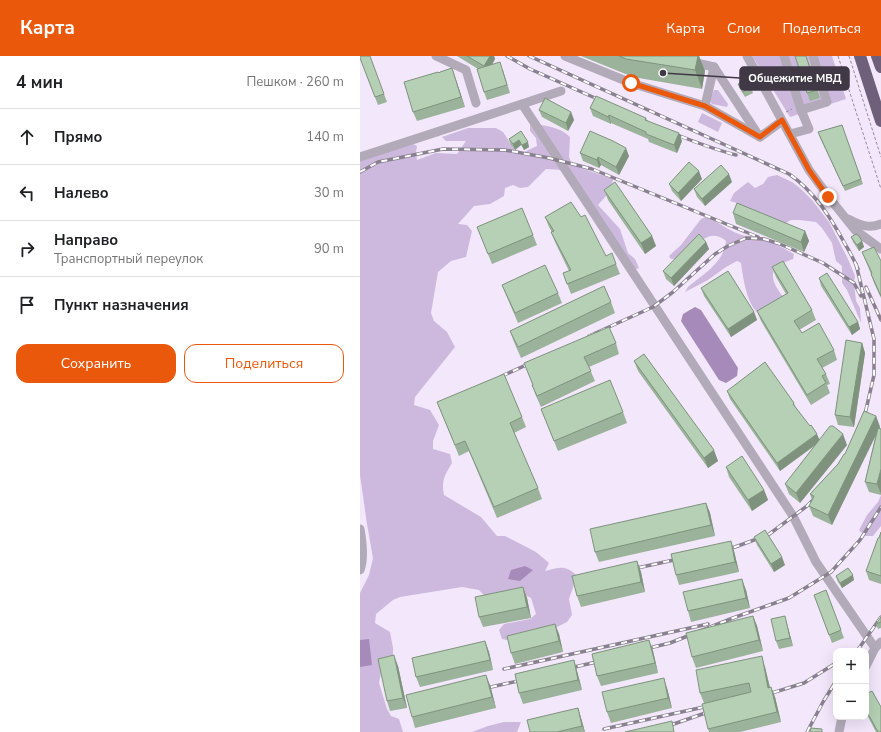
<!DOCTYPE html>
<html lang="ru">
<head>
<meta charset="utf-8">
<style>
	:root { --surface:#fff; --page:#f2f2f2; --text:#202124; --muted:#757577; --line:#e0e0e0; --accent:#ea580c }
	body { margin:0; font-family:"Nunito Sans",sans-serif; background:var(--page); color:var(--text) }
	.controls { position:absolute; right:12px; bottom:12px; display:grid; overflow:hidden; border-radius:8px; box-shadow:0 4px 16px #0002 }
	.controls button { width:36px; height:36px; display:grid; place-items:center; padding:0; border:0; border-bottom:1px solid var(--line); background:var(--surface); color:var(--text); font:20px sans-serif }
	.stop { position:absolute; width:12px; height:12px; margin:-9px; border:3px solid #ea580c; border-radius:50%; background:#fff }
	.stop.end { background:#ea580c; border-color:#fff; box-shadow:0 1px 4px #0008 }
	.list { margin:0; padding:0; list-style:none }
	h2 { display:flex; justify-content:space-between; align-items:center; height:52px; margin:0; padding:0 16px; font-size:17px }
	h2 small { font-size:13px; font-weight:400; color:var(--muted) }
	.list li { display:grid; grid-template-columns:26px 1fr auto; gap:12px; align-items:center; box-sizing:border-box; height:56px; padding:0 16px; border-top:1px solid var(--line) }
	.list b { display:block; font-size:15px; white-space:nowrap }
	.list p { margin:0; font-size:13px; white-space:nowrap; color:var(--muted) }
	.list em { font-size:13px; font-style:normal; color:var(--muted) }
	.actions { display:flex; gap:8px; padding:12px 16px }
	.actions a { flex:1; padding:9px 0; border:1px solid var(--accent); border-radius:12px; text-align:center; font-size:14px; color:var(--accent) }
	.actions .main { background:var(--accent); color:#fff }
	.icon { flex:none; width:22px; height:22px; fill:none; stroke:currentColor; stroke-width:2; stroke-linecap:round; stroke-linejoin:round }
	.map { position:relative; flex:none; width:521px; height:676px; overflow:hidden }
	header { display:flex; align-items:center; gap:24px; box-sizing:border-box; height:56px; padding:0 20px; background:var(--accent); color:#fff }
	header strong { font-size:19px }
	nav { display:flex; gap:22px; margin-inline-start:auto; font-size:14px }
	main { display:flex }
	aside { flex:1; background:var(--surface) }
	.map>svg:first-child { display:block }
	.green { fill:#ceb9de }
	.water { fill:#a68aba }
	.lines { fill:none; stroke-linecap:round; stroke-linejoin:round }
	.path { stroke:#938a9a; stroke-width:1; stroke-dasharray:3 2; stroke-linecap:butt }
	.minor { stroke:#b2aab8; stroke-width:9 }
	.highway { stroke:#6f5f7b; stroke-width:12 }
	.rail-casing { stroke:#8a8190; stroke-width:3.5 }
	.rail { stroke:#fff; stroke-width:2; stroke-dasharray:6; stroke-linecap:butt }
	.wall { fill:#9cb39b }
	.shaded-wall { fill:#7f927e }
	.building { fill:#b5d0b4; stroke:#7f927e }
	.route { stroke:#ea580c; stroke-width:5 }
	.leader { fill:none; stroke:#403945; stroke-width:1.5 }
	.callout-dot { fill:#403945; stroke:#fff; stroke-width:1.5 }
	.callout { fill:#403945; stroke:#403945; stroke-width:1.5 }
	.callout-label { font-size:11px; text-anchor:middle; font-weight:bold; fill:#fff }
</style>
</head>
<body>
<header>
<strong>Карта</strong>
<nav><a>Карта</a><a>Слои</a><a>Поделиться</a></nav>
</header>
<main>
<aside>
<h2>4 мин<small>Пешком · 260 m</small></h2>
<ul class="list">
<li><svg class="icon" aria-label="ahead" viewBox="0 0 24 24"><path d="M12 20V5M6 11l6-6 6 6"/></svg><div><b>Прямо</b></div><em>140 m</em></li>
<li><svg class="icon" aria-label="left" viewBox="0 0 24 24"><path d="M17 20v-9H6M10 6l-5 5 5 5"/></svg><div><b>Налево</b></div><em>30 m</em></li>
<li><svg class="icon" aria-label="right" viewBox="0 0 24 24"><path d="M7 20v-9h11M14 6l5 5-5 5"/></svg><div><b>Направо</b><p>Транспортный переулок</p></div><em>90 m</em></li>
<li><svg class="icon" aria-label="arrive" viewBox="0 0 24 24"><path d="M6 21V4h12l-3 4 3 4H6"/></svg><div><b>Пункт назначения</b></div></li>
</ul>
<div class="actions"><a class="main">Сохранить</a><a>Поделиться</a></div>
</aside>
<div class="map">
<svg width="521" height="676" viewBox="0 0 521 676">
	<rect width="100%" height="100%" fill="#f3e7fb"/>
	<!-- green -->
	<g class="green">
		<path d="M 392,0 L 472,0 L 486,43 L 430,61 Z"/>
		<path d="M 354,34 L 358,34 L 368,48 L 367,51 L 352,48 L 350,44 Z"/>
		<path d="M 342,57 L 362,67 L 358,76 L 338,66 Z"/>
		<path d="M 170,67 C 184,70 199,70 210,81 L 209,101 L 212,109 L 253,123 C 252,135 246,140 238,149 L 260,173 L 268,197 L 275,203 L 279,212 L 271,215 L 202,114 L 186,113 L 168,131 L 160,132 L 153,129 L 145,132 L 144,140 L 130,148 L 114,150 L 98,168 L 107,169 L 112,175 L 106,201 L 91,205 L 78,216 L 71,257 L 74,265 L 87,276 L 95,291 L 55,341 L 54,349 L 70,354 L 79,369 L 73,385 L 73,393 L 90,398 L 92,407 C 85,419 81,424 84,439 L 121,461 L 137,480 L 145,480 L 176,496 L 189,507 L 185,515 C 199,512 205,508 217,520 L 209,543 L 212,559 L 207,566 L 191,574 L 151,585 L 142,583 L 139,574 L 144,568 L 170,563 L 176,558 L 171,542 L 163,538 L 130,546 L 119,534 L 102,531 L 40,541 L 33,544 L 16,558 L 15,567 L 30,576 L 33,592 L 33,600 L 22,612 L 19,627 L 27,653 L 31,660 L 39,663 L 43,676 L 0,676 L 0,537 L 9,519 L 13,502 L 7,468 L 0,419 L 0,105 L 53,88 L 57,90 L 56,96 L 57,104 L 76,97 L 97,98 L 106,85 L 86,85 L 82,81 L 108,72 L 136,72 L 143,76 L 155,94 L 162,97 L 177,90 L 176,82 L 170,75 Z"/>
		<path d="M 417,119 L 432,126 L 441,133 L 452,144 L 469,166 L 488,203 L 495,220 L 494,227 L 496,245 L 500,252 L 501,267 L 487,234 L 482,227 L 482,210 L 476,205 L 472,187 L 462,172 L 456,166 L 439,164 L 431,164 L 424,168 C 405,164 390,150 370,145 L 374,137 L 388,126 L 395,132 L 403,128 L 408,121 Z"/>
		<path d="M 345,161 C 357,164 367,174 379,178 C 386,181 395,180 403,183 C 413,186 425,193 434,198 L 433,203 C 428,205 422,207 418,210 C 405,220 420,237 427,246 L 401,259 C 387,252 383,221 381,207 L 377,205 L 366,211 L 348,224 L 325,236 L 328,231 C 343,218 364,207 366,185 C 347,169 335,194 320,202 C 318,203 314,203 311,203 L 309,200 L 321,189 L 341,163 Z"/>
		<path d="M 521,439 L 521,470 L 513,480 L 505,480 L 499,474 L 507,459 L 518,446 Z"/>
		<path d="M 144,666 L 161,666 L 157,676 L 112,676 L 128,670 Z"/>
	</g>
	<!-- water -->
	<g class="water">
		<path d="M 335,251 L 341,254 L 378,312 L 377,320 L 366,327 L 359,324 L 321,265 L 323,258 Z"/>
		<path d="M 165,510 L 173,514 L 160,525 L 148,523 L 151,514 Z"/>
		<path d="M 9,583 L 12,609 L 0,611 L 0,584 Z"/>
	</g>
	<g class="lines">
		<!-- path -->
		<g class="path">
			<path d="M 478,0 L 521,133"/>
			<path d="M 489,0 L 521,101"/>
			<path d="M 426,56 L 432,53"/>
		</g>
		<!-- minor -->
		<g class="minor">
			<path d="M 76,0 L 106,14 L 116,47"/>
			<path d="M 205,0 L 271,27 L 345,50 L 400,81"/>
			<path d="M 387,0 L 449,114 L 471,144 L 495,174 L 521,193"/>
			<path d="M 424,0 L 441,54 L 467,46 L 453,0"/>
			<path d="M 332,6 L 354,11 L 399,80"/>
			<path d="M 162,48 L 201,35"/>
			<path d="M 345,50 L 354,11"/>
			<path d="M 430,78 L 449,73 L 441,54"/>
			<path d="M 400,81 L 422,65"/>
			<path d="M 0,101 L 162,48 L 433,460 L 456,506 L 515,592"/>
			<path d="M 488,163 C 499,169 509,173 521,168"/>
			<path d="M 0,473 C 2,484 4,503 0,514"/>
			<path d="M 506,610 L 515,592 L 521,586"/>
			<path d="M 479,676 L 482,661"/>
		</g>
		<!-- highway -->
		<g class="highway">
			<path d="M 500,0 L 521,65"/>
			<path d="M 517,0 L 521,11"/>
		</g>
		<!-- rail casing -->
		<g class="rail-casing">
			<g id="rail">
				<path d="M 147,0 L 170,13 L 244,46"/>
				<path d="M 169,0 L 429,118 C 454,135 471,162 485,188 C 490,196 494,204 498,213"/>
				<path d="M 310,76 C 332,85 353,93 376,99"/>
				<path d="M 0,116 L 18,106 L 83,93 L 145,94 L 189,102 L 232,113 L 398,181"/>
				<path d="M 496,208 L 514,283 L 514,319 L 505,358 L 502,367"/>
				<path d="M 506,231 L 521,264"/>
				<path d="M 229,280 L 293,251 L 313,236 L 355,198 L 368,190 L 386,182 L 404,183 L 420,188 L 463,207 L 494,227 L 501,240"/>
				<path d="M 142,320 L 175,305"/>
				<path d="M 362,494 L 375,491 L 408,479 L 447,450 L 459,438"/>
				<path d="M 268,514 L 323,502"/>
				<path d="M 281,594 L 310,587 L 373,562 L 429,542 L 471,516 L 500,484 L 521,451"/>
				<path d="M 497,595 L 521,561"/>
				<path d="M 144,613 L 348,568"/>
				<path d="M 206,613 L 245,604"/>
				<path d="M 131,631 L 167,623"/>
				<path d="M 402,640 L 444,627 L 476,607"/>
				<path d="M 244,673 L 353,649"/>
				<path d="M 286,676 L 308,670 L 354,654"/>
				<path d="M 447,676 L 463,646 L 476,625"/>
			</g>
		</g>
		<!-- rail -->
		<use href="#rail" class="rail"/>
	</g>
	<!-- wall -->
	<g class="wall">
		<path d="M 97,0 L 134,0 L 135,3 L 132,9 L 143,14 L 150,37 L 127,44 L 124,36 L 118,13 Z"/>
		<path d="M 221,0 L 339,0 L 345,15 L 342,33 L 273,21 Z"/>
		<path d="M 0,2 L 24,38 L 27,46 L 18,49 Z"/>
		<path d="M 447,2 L 460,42 L 450,45 L 447,37 Z"/>
		<path d="M 92,12 L 105,51 L 57,65 L 53,56 L 79,17 Z"/>
		<path d="M 378,28 L 391,31 L 393,37 L 385,41 L 380,33 Z"/>
		<path d="M 230,52 L 286,62 L 287,64 L 322,85 L 317,97 L 289,86 L 288,83 L 251,67 L 251,68 L 233,60 Z"/>
		<path d="M 179,54 L 211,56 L 214,64 L 208,75 L 182,61 Z"/>
		<path d="M 482,69 L 503,128 L 485,135 L 460,82 L 458,76 Z"/>
		<path d="M 161,75 L 169,91 L 164,94 L 161,89 L 155,94 L 151,89 L 149,83 Z"/>
		<path d="M 220,97 L 269,100 L 259,119 L 241,109 L 239,112 L 223,105 Z"/>
		<path d="M 342,123 L 321,145 L 312,135 L 309,128 Z"/>
		<path d="M 372,126 L 345,150 L 337,141 L 334,133 Z"/>
		<path d="M 244,134 L 292,180 L 296,190 L 285,198 L 248,144 Z"/>
		<path d="M 373,157 L 445,175 L 449,185 L 444,196 L 376,168 Z"/>
		<path d="M 185,161 L 221,161 L 246,200 L 256,208 L 260,218 L 211,238 L 203,217 L 209,215 L 195,186 L 191,176 L 192,176 L 189,171 Z"/>
		<path d="M 117,171 L 173,179 L 177,189 L 132,208 Z"/>
		<path d="M 491,181 L 502,185 L 504,191 L 499,195 L 493,186 Z"/>
		<path d="M 346,186 L 349,193 L 314,230 L 306,223 L 303,215 Z"/>
		<path d="M 502,196 L 521,205 L 521,242 L 514,227 L 511,218 Z"/>
		<path d="M 412,211 L 452,254 L 456,264 L 439,274 L 442,277 L 474,294 L 477,304 L 462,312 L 466,318 L 470,328 L 467,329 L 470,337 L 451,349 L 401,265 L 397,255 L 426,238 L 416,221 Z"/>
		<path d="M 459,222 L 498,266 L 500,273 L 492,279 L 461,230 Z"/>
		<path d="M 142,229 L 198,237 L 202,247 L 158,267 L 146,239 Z"/>
		<path d="M 341,232 L 394,256 L 397,264 L 371,281 L 344,240 Z"/>
		<path d="M 251,246 L 255,257 L 161,302 L 154,286 L 150,275 Z"/>
		<path d="M 256,287 L 259,298 L 229,311 L 235,325 L 181,351 L 176,340 L 172,329 L 173,329 L 164,307 Z"/>
		<path d="M 502,287 L 505,297 L 494,371 L 478,369 L 475,359 Z"/>
		<path d="M 274,305 L 358,405 L 348,412 L 278,315 Z"/>
		<path d="M 367,335 L 434,347 L 436,352 L 460,384 L 487,389 L 440,447 L 429,438 L 425,428 L 456,389 L 420,415 L 370,343 Z"/>
		<path d="M 77,346 L 162,361 L 166,371 L 154,377 L 178,432 L 182,443 L 137,462 L 109,395 L 99,400 Z"/>
		<path d="M 181,353 L 263,356 L 267,367 L 198,395 Z"/>
		<path d="M 516,360 L 520,371 L 519,373 L 521,373 L 521,439 L 509,436 L 505,426 L 516,377 L 472,469 L 453,460 L 449,450 L 452,444 L 450,438 L 478,408 Z"/>
		<path d="M 366,411 L 404,434 L 408,444 L 392,455 L 369,421 Z"/>
		<path d="M 346,447 L 350,457 L 355,480 L 239,506 L 235,496 Z"/>
		<path d="M 521,476 L 521,528 L 509,524 L 506,515 Z"/>
		<path d="M 394,481 L 425,509 L 414,516 L 397,489 Z"/>
		<path d="M 371,485 L 374,495 L 379,516 L 319,529 L 316,519 Z"/>
		<path d="M 277,505 L 281,516 L 285,536 L 221,551 L 217,540 Z"/>
		<path d="M 476,520 L 494,524 L 482,532 L 478,526 Z"/>
		<path d="M 163,531 L 167,542 L 171,562 L 123,571 L 119,561 Z"/>
		<path d="M 386,534 L 390,552 L 331,566 L 328,555 Z"/>
		<path d="M 466,534 L 484,582 L 472,587 L 454,539 Z"/>
		<path d="M 393,560 L 397,570 L 403,595 L 336,612 L 332,601 Z"/>
		<path d="M 521,561 L 521,572 L 518,573 L 516,568 Z"/>
		<path d="M 195,568 L 199,578 L 203,596 L 155,608 L 151,597 Z"/>
		<path d="M 427,568 L 433,590 L 419,593 L 416,585 Z"/>
		<path d="M 289,584 L 293,595 L 298,617 L 241,630 L 237,620 Z"/>
		<path d="M 125,585 L 129,596 L 133,614 L 60,631 L 56,621 Z"/>
		<path d="M 214,604 L 217,615 L 222,634 L 163,648 L 159,637 Z"/>
		<path d="M 38,610 L 47,652 L 30,655 L 27,645 Z"/>
		<path d="M 405,611 L 410,631 L 411,631 L 415,641 L 421,666 L 380,676 L 349,676 L 348,673 L 344,647 L 340,637 Z"/>
		<path d="M 130,629 L 136,652 L 55,672 L 52,661 Z"/>
		<path d="M 307,632 L 312,652 L 251,667 L 247,656 Z"/>
		<path d="M 506,638 L 521,676 L 516,676 L 506,657 Z"/>
		<path d="M 218,652 L 221,662 L 225,676 L 170,676 Z"/>
	</g>
	<!-- shaded-wall -->
	<g class="shaded-wall">
		<path d="M 130,0 L 134,0 L 135,3 L 126,18 L 124,10 Z"/>
		<path d="M 338,0 L 339,0 L 345,15 L 342,33 L 335,14 Z"/>
		<path d="M 92,12 L 105,51 L 101,41 Z"/>
		<path d="M 211,56 L 214,64 L 208,75 L 206,67 Z"/>
		<path d="M 249,59 L 251,67 L 251,68 L 248,61 Z"/>
		<path d="M 319,77 L 322,85 L 317,97 L 314,89 Z"/>
		<path d="M 159,84 L 161,89 L 155,94 L 153,88 Z"/>
		<path d="M 168,86 L 169,91 L 164,94 L 162,89 Z"/>
		<path d="M 266,92 L 269,100 L 259,119 L 256,111 Z"/>
		<path d="M 238,101 L 241,109 L 239,112 L 237,104 Z"/>
		<path d="M 339,115 L 342,123 L 321,145 L 318,137 Z"/>
		<path d="M 369,118 L 372,126 L 345,150 L 342,143 Z"/>
		<path d="M 445,175 L 449,185 L 444,196 L 441,186 Z"/>
		<path d="M 292,180 L 296,190 L 285,198 L 281,187 Z"/>
		<path d="M 502,185 L 504,191 L 499,195 L 497,189 Z"/>
		<path d="M 346,186 L 349,193 L 314,230 L 311,222 Z"/>
		<path d="M 394,256 L 397,264 L 371,281 L 368,273 Z"/>
		<path d="M 498,266 L 500,273 L 492,279 L 489,271 Z"/>
		<path d="M 502,287 L 505,297 L 494,371 L 490,361 Z"/>
		<path d="M 516,360 L 520,371 L 472,469 L 468,459 Z"/>
		<path d="M 457,378 L 460,385 L 420,415 L 417,407 Z"/>
		<path d="M 483,378 L 487,389 L 440,447 L 436,437 Z"/>
		<path d="M 354,394 L 358,405 L 348,412 L 344,402 Z"/>
		<path d="M 521,413 L 521,438 L 517,428 Z"/>
		<path d="M 404,434 L 408,444 L 392,455 L 388,444 Z"/>
		<path d="M 346,447 L 350,457 L 355,480 L 351,469 Z"/>
		<path d="M 371,485 L 374,495 L 379,516 L 375,506 Z"/>
		<path d="M 422,501 L 425,509 L 414,516 L 411,508 Z"/>
		<path d="M 277,505 L 281,516 L 285,536 L 281,526 Z"/>
		<path d="M 493,519 L 494,524 L 482,532 L 480,527 Z"/>
		<path d="M 382,523 L 386,534 L 390,552 L 386,542 Z"/>
		<path d="M 163,531 L 167,542 L 171,562 L 167,551 Z"/>
		<path d="M 393,560 L 397,570 L 403,595 L 399,584 Z"/>
		<path d="M 425,560 L 427,568 L 433,590 L 430,582 Z"/>
		<path d="M 195,568 L 199,578 L 203,596 L 199,585 Z"/>
		<path d="M 289,584 L 293,595 L 298,617 L 295,607 Z"/>
		<path d="M 125,585 L 129,596 L 133,614 L 130,604 Z"/>
		<path d="M 34,599 L 38,610 L 47,652 L 43,642 Z"/>
		<path d="M 402,600 L 405,611 L 412,642 L 408,632 Z"/>
		<path d="M 214,604 L 217,615 L 222,634 L 218,624 Z"/>
		<path d="M 126,619 L 130,629 L 136,652 L 132,641 Z"/>
		<path d="M 304,622 L 307,632 L 312,652 L 308,642 Z"/>
		<path d="M 411,631 L 415,641 L 421,666 L 417,656 Z"/>
		<path d="M 218,652 L 221,662 L 225,676 L 222,670 Z"/>
	</g>
	<!-- building -->
	<g class="building">
		<path d="M 0,0 L 10,0 L 24,38 L 15,41 L 0,2 Z"/>
		<path d="M 107,0 L 130,0 L 124,10 Z"/>
		<path d="M 259,0 L 338,0 L 335,14 L 266,3 Z"/>
		<path d="M 435,0 L 446,0 L 457,34 L 447,37 Z"/>
		<path d="M 140,6 L 147,29 L 124,36 L 117,13 Z"/>
		<path d="M 92,12 L 101,41 L 53,56 L 44,26 L 78,16 L 79,17 L 80,16 Z"/>
		<path d="M 387,23 L 391,31 L 383,36 L 378,28 Z"/>
		<path d="M 236,40 L 286,62 L 285,64 L 319,77 L 314,89 L 286,78 L 286,76 L 249,59 L 248,61 L 230,52 Z"/>
		<path d="M 185,42 L 211,56 L 206,67 L 179,54 Z"/>
		<path d="M 482,69 L 501,123 L 483,130 L 458,76 Z"/>
		<path d="M 161,75 L 168,86 L 162,89 L 159,84 L 153,88 L 149,83 Z"/>
		<path d="M 230,75 L 253,85 L 266,92 L 256,111 L 238,101 L 237,104 L 220,97 Z"/>
		<path d="M 329,106 L 339,115 L 318,137 L 309,128 Z"/>
		<path d="M 361,109 L 369,118 L 342,143 L 334,133 Z"/>
		<path d="M 255,126 L 292,180 L 281,187 L 244,134 Z"/>
		<path d="M 211,146 L 221,161 L 225,159 L 246,200 L 252,197 L 256,208 L 207,228 L 203,217 L 211,214 L 191,176 L 194,175 L 185,161 Z"/>
		<path d="M 377,147 L 445,175 L 441,186 L 373,157 Z"/>
		<path d="M 162,152 L 173,179 L 128,198 L 117,171 Z"/>
		<path d="M 339,178 L 346,186 L 311,222 L 303,215 Z"/>
		<path d="M 496,178 L 499,180 L 502,185 L 497,189 L 491,181 Z"/>
		<path d="M 514,191 L 521,205 L 521,240 L 511,218 L 512,217 L 502,196 Z"/>
		<path d="M 423,205 L 452,254 L 434,265 L 442,277 L 459,267 L 474,294 L 457,303 L 466,318 L 462,320 L 466,327 L 447,339 L 397,255 L 428,237 L 412,211 Z"/>
		<path d="M 185,209 L 198,237 L 155,257 L 142,229 Z"/>
		<path d="M 368,215 L 394,256 L 368,273 L 341,232 Z"/>
		<path d="M 467,217 L 498,266 L 489,271 L 459,222 Z"/>
		<path d="M 244,230 L 251,246 L 158,291 L 150,275 Z"/>
		<path d="M 249,271 L 256,287 L 224,301 L 231,315 L 177,340 L 172,329 L 173,329 L 164,307 Z"/>
		<path d="M 486,284 L 502,287 L 490,361 L 475,359 Z"/>
		<path d="M 284,298 L 354,394 L 344,402 L 274,305 Z"/>
		<path d="M 405,306 L 434,347 L 433,348 L 450,370 L 451,369 L 457,378 L 417,407 L 367,335 Z"/>
		<path d="M 144,318 L 162,361 L 150,367 L 178,432 L 134,451 L 105,385 L 95,389 L 77,346 Z"/>
		<path d="M 250,324 L 263,356 L 194,385 L 181,353 Z"/>
		<path d="M 504,355 L 516,360 L 468,459 L 449,450 L 454,440 L 450,438 L 478,408 L 484,398 L 485,398 Z"/>
		<path d="M 470,370 L 473,370 L 483,378 L 436,437 L 425,428 Z"/>
		<path d="M 518,372 L 521,373 L 521,413 L 517,428 L 505,426 Z"/>
		<path d="M 382,400 L 404,434 L 388,444 L 366,411 Z"/>
		<path d="M 346,447 L 351,469 L 235,496 L 230,473 Z"/>
		<path d="M 405,474 L 422,501 L 411,508 L 394,481 Z"/>
		<path d="M 521,476 L 521,520 L 506,515 L 518,482 L 519,482 Z"/>
		<path d="M 371,485 L 375,506 L 316,519 L 311,498 Z"/>
		<path d="M 277,505 L 281,526 L 217,540 L 212,520 Z"/>
		<path d="M 488,512 L 493,519 L 480,527 L 476,520 Z"/>
		<path d="M 382,523 L 386,542 L 328,555 L 323,536 Z"/>
		<path d="M 163,531 L 167,551 L 119,561 L 115,541 Z"/>
		<path d="M 466,534 L 481,574 L 469,579 L 454,539 Z"/>
		<path d="M 393,560 L 399,584 L 332,601 L 326,577 Z"/>
		<path d="M 425,560 L 430,582 L 416,585 L 411,563 Z"/>
		<path d="M 521,561 L 521,566 L 516,568 Z"/>
		<path d="M 195,568 L 199,585 L 151,597 L 147,580 Z"/>
		<path d="M 289,584 L 295,607 L 237,620 L 232,598 Z"/>
		<path d="M 125,585 L 130,604 L 56,621 L 52,602 Z"/>
		<path d="M 34,599 L 43,642 L 27,645 L 18,603 Z"/>
		<path d="M 402,600 L 408,632 L 411,631 L 417,656 L 348,673 L 342,648 L 391,636 L 389,627 L 340,637 L 336,614 Z"/>
		<path d="M 214,604 L 218,624 L 159,637 L 155,618 Z"/>
		<path d="M 126,619 L 132,641 L 52,661 L 46,639 Z"/>
		<path d="M 304,622 L 308,642 L 247,656 L 242,636 Z"/>
		<path d="M 512,635 L 521,651 L 521,676 L 518,676 L 506,654 L 506,638 Z"/>
		<path d="M 218,652 L 222,670 L 197,676 L 170,676 L 167,664 Z"/>
		<path d="M 312,665 L 314,676 L 265,676 Z"/>
		<path d="M 451,672 L 462,673 L 462,676 L 450,676 Z"/>
	</g>
	<g class="lines">
		<!-- route -->
		<path class="route" d="M 271,27 L 345,50 L 400,81 L 422,64 L 449,114 L 468,141"/>
	</g>
	<!-- callouts -->
	<path class="leader" d="M303 17L380 22"/>
	<circle class="callout-dot" cx="303" cy="17" r="4"/>
	<rect class="callout" x="380" y="11" width="109" height="23" rx="4"/>
	<g class="callout-label">
		<text x="435" y="26">Общежитие МВД</text>
	</g>
</svg>
<div class="controls">
<button>+</button>
<button>−</button>
</div>
<div class="stop" style="left:271px;top:27px"></div>
<div class="stop end" style="left:468px;top:141px"></div>
</div>
</main>
</body>
</html>
